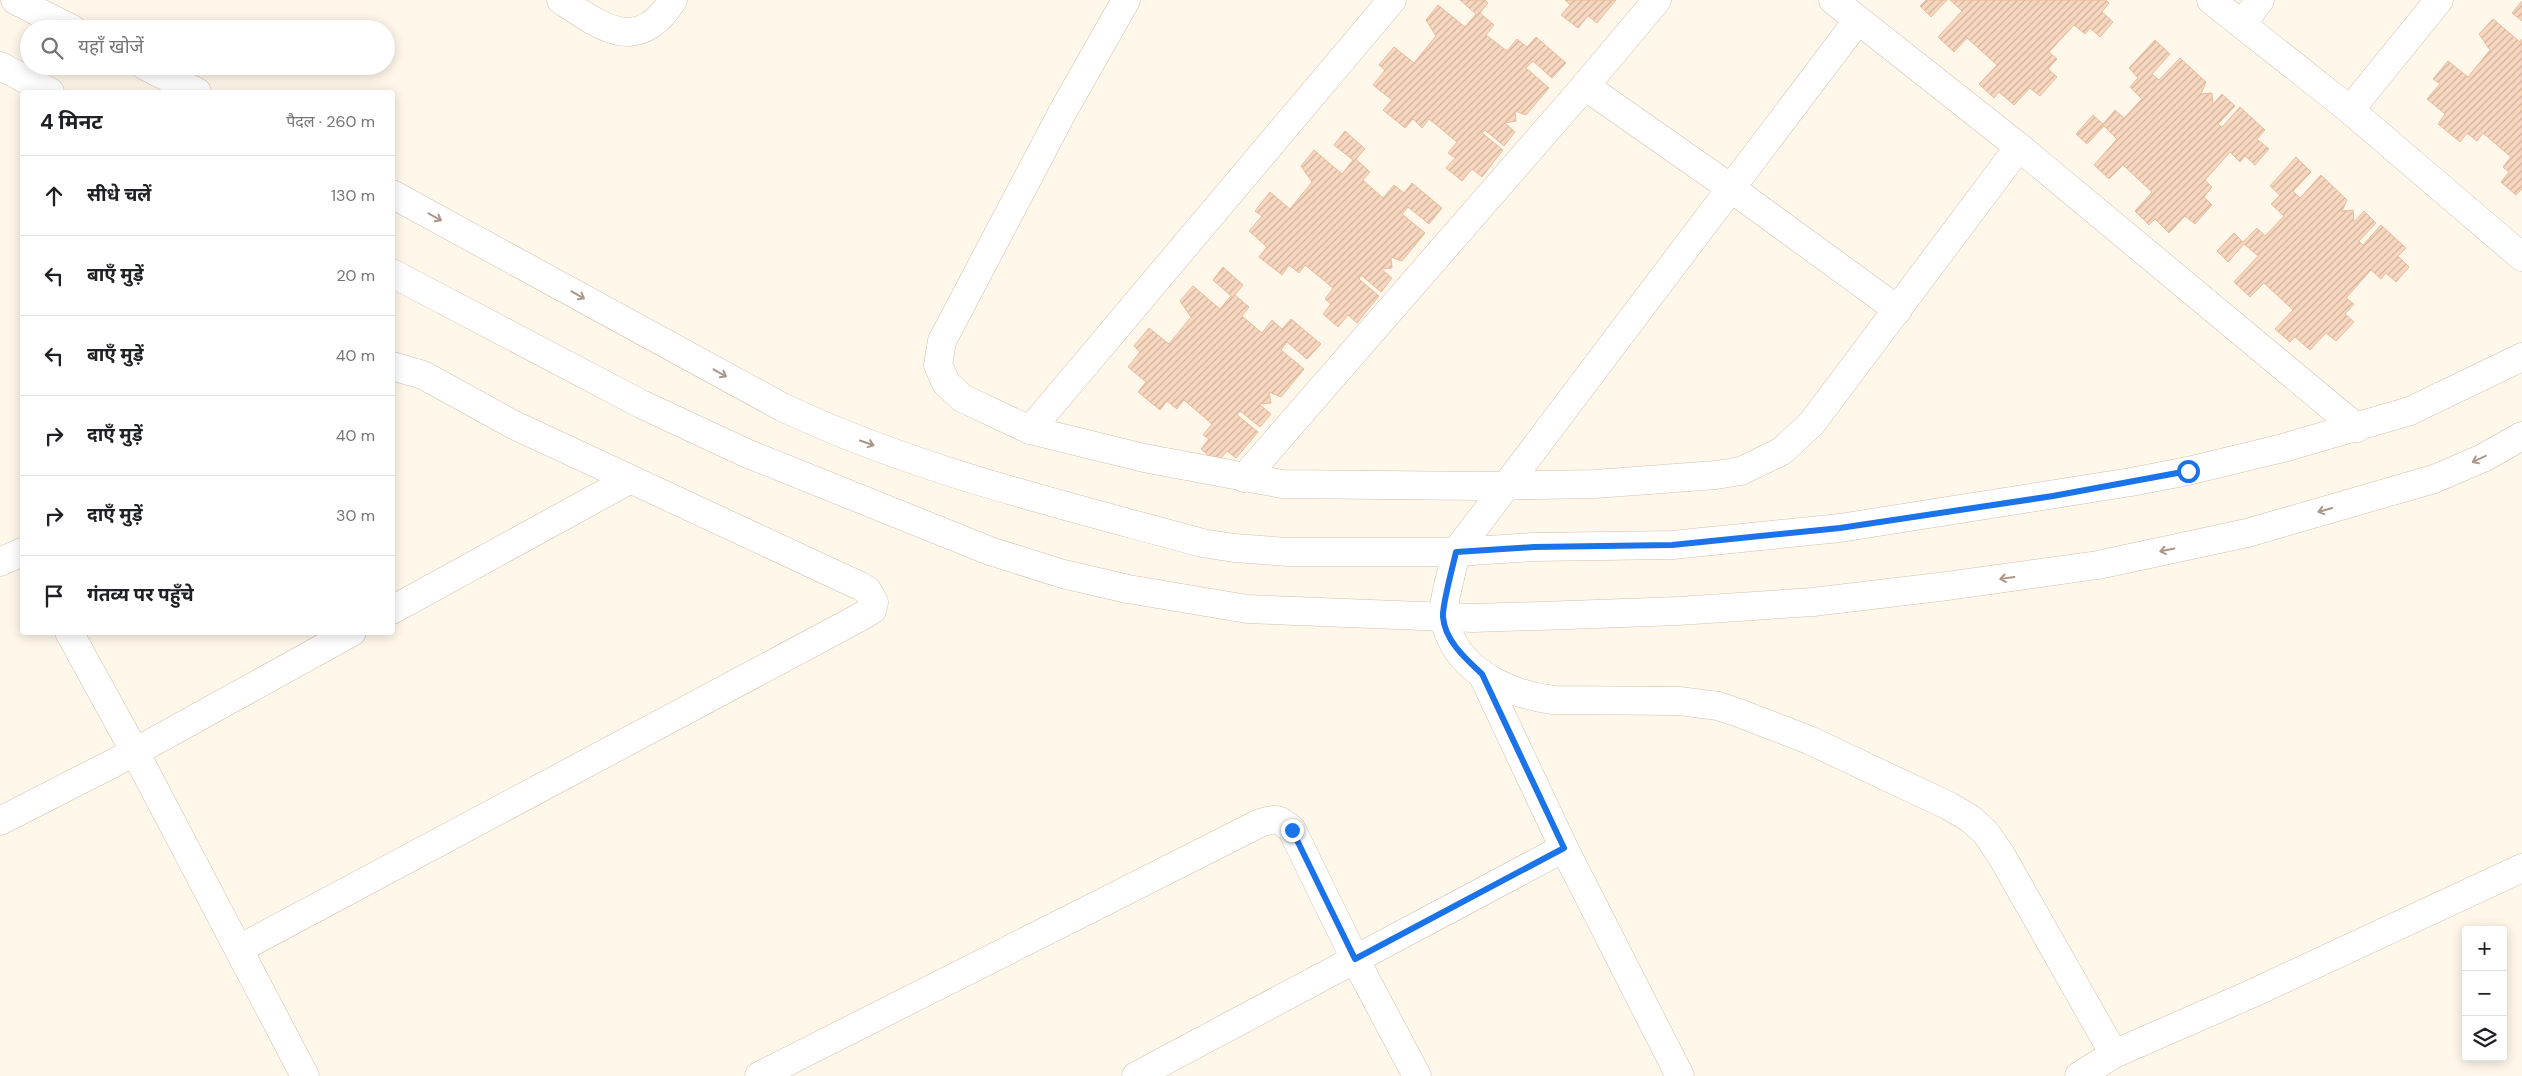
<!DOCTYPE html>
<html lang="hi">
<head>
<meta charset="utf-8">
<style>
	:root { --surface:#fff; --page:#f2f2f2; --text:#202124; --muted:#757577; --line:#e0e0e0 }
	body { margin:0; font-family:"DM Sans","Noto Sans Devanagari",sans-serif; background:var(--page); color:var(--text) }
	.controls { position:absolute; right:15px; bottom:15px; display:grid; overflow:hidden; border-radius:5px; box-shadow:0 2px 12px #0003 }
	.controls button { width:45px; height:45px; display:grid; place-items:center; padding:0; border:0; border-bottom:1px solid var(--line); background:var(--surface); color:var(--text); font:25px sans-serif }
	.stop { position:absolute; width:15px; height:15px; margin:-11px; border:4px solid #1a73e8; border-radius:50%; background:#fff }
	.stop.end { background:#1a73e8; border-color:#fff; box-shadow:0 1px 5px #0008 }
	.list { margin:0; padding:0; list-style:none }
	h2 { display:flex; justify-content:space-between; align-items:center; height:65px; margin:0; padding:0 20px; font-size:21px }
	h2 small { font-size:16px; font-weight:400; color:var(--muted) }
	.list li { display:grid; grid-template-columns:32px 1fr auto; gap:15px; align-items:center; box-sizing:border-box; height:80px; padding:0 20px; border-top:1px solid var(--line) }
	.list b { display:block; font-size:19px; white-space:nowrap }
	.list em { font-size:16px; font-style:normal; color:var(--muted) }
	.icon { flex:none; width:28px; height:28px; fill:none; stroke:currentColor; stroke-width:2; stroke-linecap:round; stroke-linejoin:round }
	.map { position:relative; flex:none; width:2522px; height:1076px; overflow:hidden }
	.search { position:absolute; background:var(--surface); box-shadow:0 2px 12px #0003; left:20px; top:20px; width:375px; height:55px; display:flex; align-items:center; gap:12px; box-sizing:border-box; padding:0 18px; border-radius:28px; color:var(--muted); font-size:19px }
	.panel { position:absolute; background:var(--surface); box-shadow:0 2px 12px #0003; left:20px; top:90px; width:375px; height:545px; border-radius:5px }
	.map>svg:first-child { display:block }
	.building { fill:url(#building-hatch); stroke:#ecbd9d }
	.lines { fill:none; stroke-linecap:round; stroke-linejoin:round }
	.minor-casing { stroke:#d4bfad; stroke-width:29 }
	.minor { stroke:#fff; stroke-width:28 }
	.oneway { stroke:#ab9689 }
	.route { stroke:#1a73e8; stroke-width:6 }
</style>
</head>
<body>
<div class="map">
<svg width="2522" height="1076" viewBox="0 0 2522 1076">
	<defs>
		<pattern id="building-hatch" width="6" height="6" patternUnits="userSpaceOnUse" patternTransform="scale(1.25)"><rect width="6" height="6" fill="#f7d7bf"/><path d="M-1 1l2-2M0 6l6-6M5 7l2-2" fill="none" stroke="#cdb29d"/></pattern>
	</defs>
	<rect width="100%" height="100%" fill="#fff7ea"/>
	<!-- building -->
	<g class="building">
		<path d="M 1460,0 L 1485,0 L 1488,3 L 1480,13 L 1494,25 L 1486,35 L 1507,51 L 1517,39 L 1527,47 L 1536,37 L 1566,63 L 1552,78 L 1533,61 L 1526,68 L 1549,88 L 1526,115 L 1515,111 L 1516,121 L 1505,123 L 1515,132 L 1504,146 L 1485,130 L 1482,133 L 1503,150 L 1482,177 L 1472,169 L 1462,181 L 1446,168 L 1455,158 L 1448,153 L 1457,142 L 1429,119 L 1422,128 L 1413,119 L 1405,128 L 1383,110 L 1392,100 L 1373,85 L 1385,70 L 1379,65 L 1394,47 L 1414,63 L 1436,36 L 1426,20 L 1438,5 L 1465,27 L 1476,14 Z"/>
		<path d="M 1565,0 L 1616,0 L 1597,23 L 1588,16 L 1578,28 L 1561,15 L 1570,5 Z"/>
		<path d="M 1926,0 L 1947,0 L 1931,17 L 1920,6 Z"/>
		<path d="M 1950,0 L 2106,0 L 2109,3 L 2102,12 L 2113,22 L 2100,37 L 2090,28 L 2085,34 L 2074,25 L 2049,52 L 2057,59 L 2048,69 L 2057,77 L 2040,96 L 2030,88 L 2014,105 L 1999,92 L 1994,98 L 1979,84 L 1997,65 L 1967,38 L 1954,52 L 1938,37 L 1962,11 Z"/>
		<path d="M 2522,1 L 2522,21 L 2512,13 Z"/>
		<path d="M 2493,19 L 2520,42 L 2522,39 L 2522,189 L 2516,195 L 2501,182 L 2509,172 L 2503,167 L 2511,157 L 2483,133 L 2477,141 L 2467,133 L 2460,142 L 2438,124 L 2445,114 L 2427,99 L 2440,84 L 2433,79 L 2448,61 L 2468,77 L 2490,50 L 2479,34 Z"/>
		<path d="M 2155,40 L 2170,54 L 2152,74 L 2159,80 L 2180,58 L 2206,82 L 2201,94 L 2212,93 L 2213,104 L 2222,94 L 2235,106 L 2218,124 L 2222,127 L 2240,107 L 2265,130 L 2257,139 L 2269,149 L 2255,165 L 2245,156 L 2240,162 L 2230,152 L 2205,180 L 2212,187 L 2204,197 L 2212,205 L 2195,224 L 2185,216 L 2169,233 L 2155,219 L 2149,225 L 2135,211 L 2152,192 L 2123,165 L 2109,179 L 2094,165 L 2117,139 L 2104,126 L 2087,144 L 2076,134 L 2093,115 L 2103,124 L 2115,110 L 2124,118 L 2142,99 L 2130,87 L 2138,78 L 2129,68 Z"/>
		<path d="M 1345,131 L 1365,149 L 1356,159 L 1370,172 L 1363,180 L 1383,198 L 1394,185 L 1404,193 L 1412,183 L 1442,208 L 1429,224 L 1408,207 L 1402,214 L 1425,233 L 1402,261 L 1391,257 L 1392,268 L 1381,269 L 1392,278 L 1381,292 L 1361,275 L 1359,279 L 1379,296 L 1357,323 L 1348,315 L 1338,327 L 1323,314 L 1331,304 L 1325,299 L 1333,288 L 1305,265 L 1299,273 L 1289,265 L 1282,275 L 1259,257 L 1267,247 L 1249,231 L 1262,216 L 1255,211 L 1270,192 L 1290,209 L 1312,182 L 1301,166 L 1314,150 L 1342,174 L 1353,160 L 1334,145 Z"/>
		<path d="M 2296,157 L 2311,172 L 2293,191 L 2300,198 L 2321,175 L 2347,200 L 2342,211 L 2353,210 L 2354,222 L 2364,211 L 2376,223 L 2359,241 L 2363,245 L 2381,225 L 2406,248 L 2398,256 L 2409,267 L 2396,282 L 2386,273 L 2381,279 L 2371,270 L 2346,298 L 2354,304 L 2345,314 L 2354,322 L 2336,341 L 2326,333 L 2310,350 L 2295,337 L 2290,342 L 2275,329 L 2293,310 L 2264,283 L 2250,297 L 2234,282 L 2258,256 L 2244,244 L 2228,262 L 2217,251 L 2234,233 L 2243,242 L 2257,228 L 2265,236 L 2284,216 L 2271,204 L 2280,195 L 2270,186 Z"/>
		<path d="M 1223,267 L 1243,285 L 1235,295 L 1249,307 L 1242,316 L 1262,333 L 1272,320 L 1282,329 L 1291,319 L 1321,344 L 1307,359 L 1287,342 L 1281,350 L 1304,369 L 1281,397 L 1269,392 L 1271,403 L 1259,404 L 1271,414 L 1260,427 L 1240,411 L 1237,415 L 1258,432 L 1236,458 L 1227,451 L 1217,463 L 1201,449 L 1209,439 L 1203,435 L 1212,424 L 1184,400 L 1177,409 L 1167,401 L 1160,410 L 1138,392 L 1146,382 L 1128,367 L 1140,352 L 1134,346 L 1149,328 L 1169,344 L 1191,317 L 1180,301 L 1193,286 L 1220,309 L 1231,296 L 1213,280 Z"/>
	</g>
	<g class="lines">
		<!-- minor casing -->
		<g class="minor-casing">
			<g id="minor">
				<path d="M 15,0 L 72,29"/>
				<path d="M 561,0 C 603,28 638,55 673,0"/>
				<path d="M 1126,0 L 1062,113 L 942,341 L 938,365 L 946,383 L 962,398 L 1030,430 L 1144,458 L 1282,484 L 1480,486 L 1595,484 L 1716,475 L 1741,471 L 1782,451 L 1812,423 L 2019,147"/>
				<path d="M 1833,0 L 2019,147 L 2357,428"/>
				<path d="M 2211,0 L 2350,110 L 2522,257"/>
				<path d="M 1858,20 L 1456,552 C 1453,569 1443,600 1443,616 C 1443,621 1446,627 1448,631 C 1462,673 1512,695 1553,700 L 1679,701 L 1718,706 L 1739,713 L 1809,740 L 1949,806 L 1971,819 L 1986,833 L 2001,855 L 2114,1054"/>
				<path d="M 2242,24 L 2260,0"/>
				<path d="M 0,66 L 50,92"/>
				<path d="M 145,66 L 197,92"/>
				<path d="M 1585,86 L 1732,189 L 1898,310"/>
				<path d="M 2350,110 L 2439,0"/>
				<path d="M 392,194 L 782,407 C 915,470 1060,504 1202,543 L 1234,548 L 1288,552 L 1456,552 L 1534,547 L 1672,545 L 1840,528 L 2131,482 L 2188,471 L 2283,448 L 2410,411 L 2522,357"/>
				<path d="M 392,273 L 641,404 L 746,453 L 990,551 L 1063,574 L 1128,589 L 1247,609 L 1473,618 L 1569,615 L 1678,611 L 1813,602 L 1947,586 L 2098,565 L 2247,533 L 2434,479 L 2483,458 L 2522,436"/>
				<path d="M 1030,430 L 1392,0"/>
				<path d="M 1244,478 L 1585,86 L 1657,0"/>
				<path d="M 0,562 L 22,552"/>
				<path d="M 392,610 L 629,480"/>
				<path d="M 69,632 L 135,752 L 305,1076"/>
				<path d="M 1482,674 L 1564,848 L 1680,1076"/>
				<path d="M 0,821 L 135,752 L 352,632"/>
				<path d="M 239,949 L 864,615 L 872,610 L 874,602 L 867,590 L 860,586 L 514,425 L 423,375 L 392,366"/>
				<path d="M 759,1076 L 1260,823 C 1276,818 1280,818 1292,830 L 1355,959 L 1417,1076"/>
				<path d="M 1136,1076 L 1564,848"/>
				<path d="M 2079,1076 L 2114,1054 L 2251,994 L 2522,868"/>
			</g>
		</g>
		<!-- minor -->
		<use href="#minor" class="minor"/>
	</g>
	<!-- one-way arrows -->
	<defs><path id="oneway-shaft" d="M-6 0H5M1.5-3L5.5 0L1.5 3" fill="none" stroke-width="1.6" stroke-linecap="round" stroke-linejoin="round" transform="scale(1.25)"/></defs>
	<g class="oneway">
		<use href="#oneway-shaft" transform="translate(435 217) rotate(29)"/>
		<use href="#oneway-shaft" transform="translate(578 295) rotate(29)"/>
		<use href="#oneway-shaft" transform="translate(720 373) rotate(29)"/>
		<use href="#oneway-shaft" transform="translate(867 443) rotate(19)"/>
		<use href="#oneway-shaft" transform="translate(2479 459) rotate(155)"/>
		<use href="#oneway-shaft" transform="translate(2325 510) rotate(164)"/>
		<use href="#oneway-shaft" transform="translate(2167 550) rotate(168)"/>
		<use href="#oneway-shaft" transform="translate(2007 578) rotate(172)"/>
	</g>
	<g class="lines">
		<!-- route -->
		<path class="route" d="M 1292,830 L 1355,959 L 1564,848 L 1482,674 C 1466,659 1445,641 1443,617 C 1442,605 1453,566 1456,552 L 1534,547 L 1672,545 L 1840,528 L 2053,496 L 2188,471"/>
	</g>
</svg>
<div class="controls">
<button>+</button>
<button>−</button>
<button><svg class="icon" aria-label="layers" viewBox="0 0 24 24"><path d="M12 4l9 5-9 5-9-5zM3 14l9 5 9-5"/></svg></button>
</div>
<div class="stop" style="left:2188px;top:471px"></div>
<div class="stop end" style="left:1292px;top:830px"></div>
<div class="search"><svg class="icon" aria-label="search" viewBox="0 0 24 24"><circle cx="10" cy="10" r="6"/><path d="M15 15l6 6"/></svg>यहाँ खोजें</div>
<section class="panel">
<h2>4 मिनट<small>पैदल · 260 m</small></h2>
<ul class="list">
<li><svg class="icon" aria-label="ahead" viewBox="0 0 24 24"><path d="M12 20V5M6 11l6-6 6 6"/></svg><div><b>सीधे चलें</b></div><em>130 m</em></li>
<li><svg class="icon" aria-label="left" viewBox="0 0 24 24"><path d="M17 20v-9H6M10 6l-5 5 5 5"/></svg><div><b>बाएँ मुड़ें</b></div><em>20 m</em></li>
<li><svg class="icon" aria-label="left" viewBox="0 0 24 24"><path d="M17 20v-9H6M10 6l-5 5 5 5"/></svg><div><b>बाएँ मुड़ें</b></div><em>40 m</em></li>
<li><svg class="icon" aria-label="right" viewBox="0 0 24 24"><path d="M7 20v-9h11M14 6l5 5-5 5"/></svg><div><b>दाएँ मुड़ें</b></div><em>40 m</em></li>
<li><svg class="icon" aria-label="right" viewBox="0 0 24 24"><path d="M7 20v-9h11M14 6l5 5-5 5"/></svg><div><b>दाएँ मुड़ें</b></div><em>30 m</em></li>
<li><svg class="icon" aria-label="arrive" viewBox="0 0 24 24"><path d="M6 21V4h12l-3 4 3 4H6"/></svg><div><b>गंतव्य पर पहुँचे</b></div></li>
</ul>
</section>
</div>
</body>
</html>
